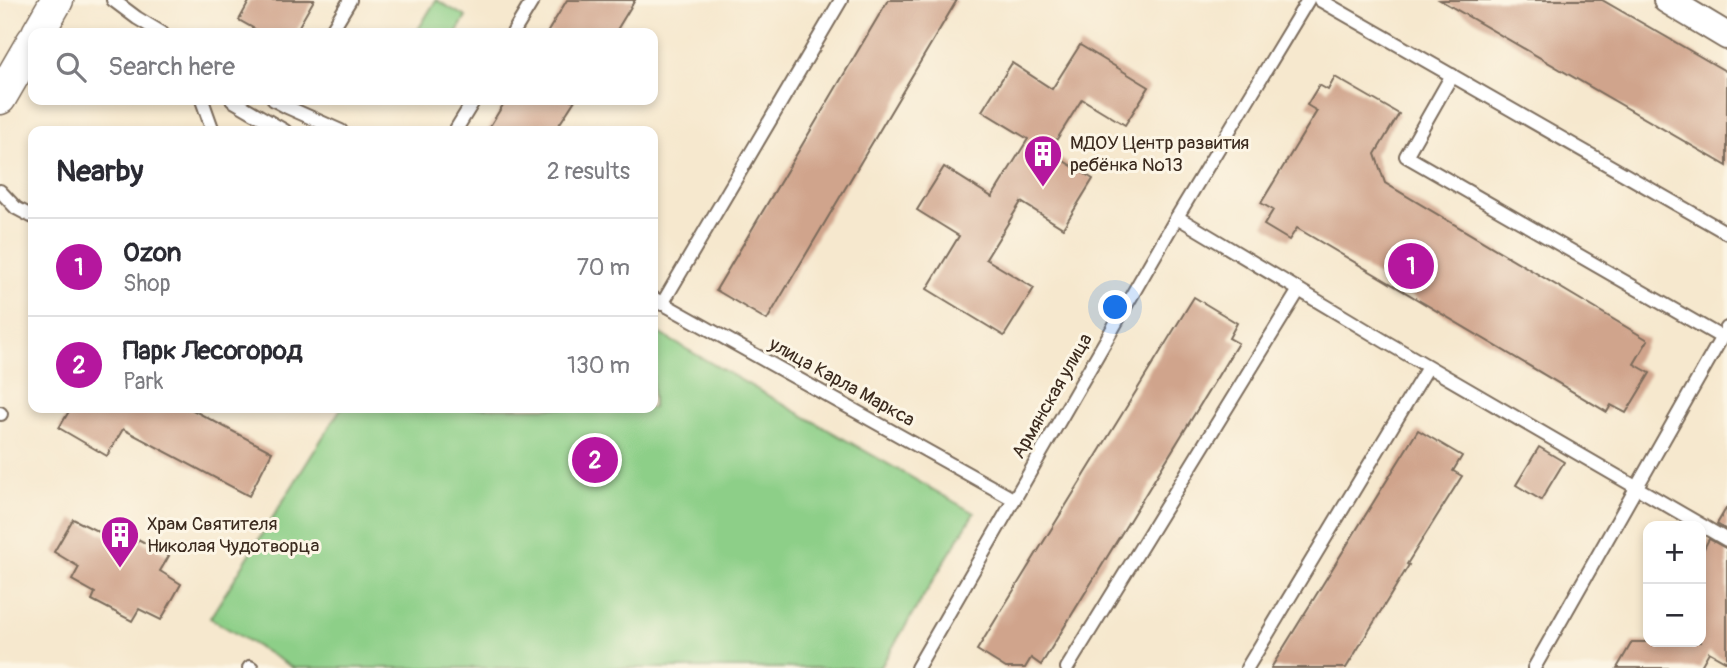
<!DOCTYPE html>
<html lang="en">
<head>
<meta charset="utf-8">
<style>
	:root { --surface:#fff; --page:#f2f2f3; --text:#2b2b33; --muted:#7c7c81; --line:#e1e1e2; --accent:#b5179e }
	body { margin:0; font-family:Pangolin,sans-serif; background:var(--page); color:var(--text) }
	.controls { position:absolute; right:21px; bottom:21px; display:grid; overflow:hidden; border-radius:14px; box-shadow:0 4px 10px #0003 }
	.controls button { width:63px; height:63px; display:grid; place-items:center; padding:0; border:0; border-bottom:2px solid var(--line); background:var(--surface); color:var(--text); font:35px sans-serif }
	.you { position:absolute; left:1116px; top:308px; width:24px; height:24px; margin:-18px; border:5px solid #fff; border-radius:50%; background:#1a73e8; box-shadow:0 0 0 10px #1a73e833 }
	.badge { display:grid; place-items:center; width:46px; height:46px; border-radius:50%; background:var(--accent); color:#fff; font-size:23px; font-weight:700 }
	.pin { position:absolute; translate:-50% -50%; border:4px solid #fff; box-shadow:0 2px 7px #0006 }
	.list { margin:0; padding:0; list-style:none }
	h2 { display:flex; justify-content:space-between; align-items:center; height:91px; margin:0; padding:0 28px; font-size:30px }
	h2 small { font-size:23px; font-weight:400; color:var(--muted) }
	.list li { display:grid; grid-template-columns:46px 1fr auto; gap:21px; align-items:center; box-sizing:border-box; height:98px; padding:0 28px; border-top:2px solid var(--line) }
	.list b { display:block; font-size:26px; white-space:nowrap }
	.list p { margin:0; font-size:23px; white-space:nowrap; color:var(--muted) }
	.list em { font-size:23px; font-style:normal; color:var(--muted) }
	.icon { flex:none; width:38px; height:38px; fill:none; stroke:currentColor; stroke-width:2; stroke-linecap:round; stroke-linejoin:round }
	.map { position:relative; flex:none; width:1727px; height:668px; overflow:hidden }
	.search { position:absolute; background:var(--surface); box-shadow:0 4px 10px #0003; left:28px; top:28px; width:630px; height:77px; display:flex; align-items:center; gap:18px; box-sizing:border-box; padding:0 24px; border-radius:14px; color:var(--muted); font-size:26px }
	.panel { position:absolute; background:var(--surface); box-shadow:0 4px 10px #0003; left:28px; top:126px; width:630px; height:287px; border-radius:14px }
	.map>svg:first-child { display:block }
	.green { fill:#8dcf88; stroke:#647c53; stroke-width:2 }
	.building { fill:#d0a48c }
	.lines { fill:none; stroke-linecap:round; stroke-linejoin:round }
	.service-casing { stroke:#7c6c5c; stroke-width:16 }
	.minor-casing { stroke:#7c6c5c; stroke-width:30 }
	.tertiary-casing { stroke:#7c6c5c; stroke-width:35 }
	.service { stroke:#fff; stroke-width:12 }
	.minor { stroke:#fff; stroke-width:26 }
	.tertiary { stroke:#fff; stroke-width:32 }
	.labels { text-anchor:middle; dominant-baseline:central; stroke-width:6; stroke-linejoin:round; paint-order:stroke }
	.poi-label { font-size:19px; fill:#3b2a1e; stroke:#fcf5e5; text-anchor:start }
	.street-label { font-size:19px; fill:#3b2a1e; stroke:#fcf5e5 }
</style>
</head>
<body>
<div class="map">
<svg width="1727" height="668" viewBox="0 0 1727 668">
	<rect width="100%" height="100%" fill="#fcf5e5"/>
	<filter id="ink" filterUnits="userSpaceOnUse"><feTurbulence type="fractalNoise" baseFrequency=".0143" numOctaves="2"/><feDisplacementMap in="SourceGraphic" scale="14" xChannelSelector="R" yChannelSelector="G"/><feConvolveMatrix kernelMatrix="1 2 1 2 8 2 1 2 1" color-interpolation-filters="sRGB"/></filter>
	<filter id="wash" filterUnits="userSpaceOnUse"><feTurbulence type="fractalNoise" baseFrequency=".00686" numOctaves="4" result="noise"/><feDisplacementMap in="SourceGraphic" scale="28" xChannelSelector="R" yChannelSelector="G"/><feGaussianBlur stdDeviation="1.57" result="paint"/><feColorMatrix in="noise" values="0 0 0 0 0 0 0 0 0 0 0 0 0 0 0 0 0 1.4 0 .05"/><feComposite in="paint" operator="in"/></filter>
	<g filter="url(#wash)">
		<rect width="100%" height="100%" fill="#f6e8ce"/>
		<!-- green -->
		<g class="green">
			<path d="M 436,0 L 466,17 L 456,33 L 416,33 Z"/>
			<path d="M 653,330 L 974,513 L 880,668 L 293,668 L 210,618 L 341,408 L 653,408 Z"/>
		</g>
		<g id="blocks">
			<!-- building -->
			<g class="building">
				<path d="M 250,0 L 314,0 L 295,33 L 262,33 L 239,20 Z"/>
				<path d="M 567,0 L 635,0 L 615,33 L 547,33 Z"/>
				<path d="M 888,0 L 957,0 L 767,320 L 716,290 Z"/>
				<path d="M 1440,0 L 1602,0 L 1727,72 L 1727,166 Z"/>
				<path d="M 1080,45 L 1149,87 L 1125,125 L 1082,99 L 1049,152 L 1093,179 L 1063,228 L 1021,202 L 986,259 L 1034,288 L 1004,336 L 927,289 L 959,236 L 917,210 L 944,167 L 992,197 L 1028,139 L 982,111 L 1012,63 L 1052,89 Z"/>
				<path d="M 1335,77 L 1399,114 L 1375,154 L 1385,183 L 1648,340 L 1634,364 L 1650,373 L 1626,413 L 1611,405 L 1607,412 L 1297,228 L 1289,240 L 1264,225 L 1273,210 L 1261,203 L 1317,111 L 1307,105 L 1319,85 L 1328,90 Z"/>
				<path d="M 506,100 L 575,100 L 555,131 L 487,131 Z"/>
				<path d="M 1194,297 L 1237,323 L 1229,338 L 1238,343 L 1041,665 L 1031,658 L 1025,668 L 1006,668 L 977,650 Z"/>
				<path d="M 71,408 L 189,408 L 272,452 L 249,496 L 123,429 L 107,456 L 59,428 Z"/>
				<path d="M 1418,430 L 1462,456 L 1453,471 L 1462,476 L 1407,564 L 1409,565 L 1346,668 L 1271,668 Z"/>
				<path d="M 1539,447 L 1564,462 L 1541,500 L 1516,485 Z"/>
				<path d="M 1727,507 L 1727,530 L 1717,524 Z"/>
				<path d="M 73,519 L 111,538 L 116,530 L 137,542 L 138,539 L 169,556 L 160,571 L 181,584 L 161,620 L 139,609 L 132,621 L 92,600 L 95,593 L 72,580 L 79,567 L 54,552 Z"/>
				<path d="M 1709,539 L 1727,549 L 1727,662 L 1709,652 L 1700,668 L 1617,668 L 1632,642 L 1701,642 L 1701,554 Z"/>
			</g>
		</g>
	</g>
	<g filter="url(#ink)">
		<use href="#blocks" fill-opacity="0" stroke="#7c6c5c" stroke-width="2"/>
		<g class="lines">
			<!-- service casing -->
			<g class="service-casing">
				<g id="service">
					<path d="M 113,0 L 137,18 L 162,33"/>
					<path d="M 1320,0 L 1727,233"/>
					<path d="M 330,33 L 350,0"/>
					<path d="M 513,33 L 533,0"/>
					<path d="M 1452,75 L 1406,156 L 1721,337"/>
					<path d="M 202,100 L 213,131"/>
					<path d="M 232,100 L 285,131"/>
					<path d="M 274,100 L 287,107 L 341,131"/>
					<path d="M 455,131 L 474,100"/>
					<path d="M 0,191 L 16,208 L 33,217"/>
					<path d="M 1177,217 L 1386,342 L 1727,540"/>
					<path d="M 653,298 L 1013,499"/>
					<path d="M 662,304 L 841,0"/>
					<path d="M 0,413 L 1,414"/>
					<path d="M 249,668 L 250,667 L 252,668"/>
					<path d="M 917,668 L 1177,217 L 1308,0"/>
					<path d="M 1067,668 L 1299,290"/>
					<path d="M 1247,668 L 1428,367"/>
					<path d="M 1534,668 L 1727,328"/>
				</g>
			</g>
			<!-- minor casing -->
			<g class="minor-casing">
				<path id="minor" d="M 1667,0 L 1727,36"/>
			</g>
			<!-- tertiary casing -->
			<g class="tertiary-casing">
				<g id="tertiary">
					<path d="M 38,33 L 57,0"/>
					<path d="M 0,98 L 33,41"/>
				</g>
			</g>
			<!-- service -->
			<use href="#service" class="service"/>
			<!-- minor -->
			<use href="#minor" class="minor"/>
			<!-- tertiary -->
			<use href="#tertiary" class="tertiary"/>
		</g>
	</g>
	<!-- icons -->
	<defs>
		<g id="building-pin" transform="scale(2.0125)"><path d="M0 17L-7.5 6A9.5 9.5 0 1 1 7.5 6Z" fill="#b5179e" stroke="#fcf5e5"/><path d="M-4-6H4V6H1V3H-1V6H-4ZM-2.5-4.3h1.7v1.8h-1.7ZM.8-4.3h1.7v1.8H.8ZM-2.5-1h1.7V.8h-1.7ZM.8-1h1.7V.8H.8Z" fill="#fff"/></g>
	</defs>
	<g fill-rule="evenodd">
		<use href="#building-pin" x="1043" y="154"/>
		<use href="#building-pin" x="120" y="535"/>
	</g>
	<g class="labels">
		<!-- poi labels -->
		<g class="poi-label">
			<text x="1070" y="143">МДОУ Центр развития<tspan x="1070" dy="22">ребёнка №13</tspan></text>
			<text x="147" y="524">Храм Святителя<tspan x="147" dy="22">Николая Чудотворца</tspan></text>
		</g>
		<!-- street labels -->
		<g class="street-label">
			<text transform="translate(842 382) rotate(29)">улица Карла Маркса</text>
			<text transform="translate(1052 396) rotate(-60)">Армянская улица</text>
		</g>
	</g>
</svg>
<div class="controls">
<button>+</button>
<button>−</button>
</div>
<div class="you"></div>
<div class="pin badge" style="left:1411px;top:266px">1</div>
<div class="pin badge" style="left:595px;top:460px">2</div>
<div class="search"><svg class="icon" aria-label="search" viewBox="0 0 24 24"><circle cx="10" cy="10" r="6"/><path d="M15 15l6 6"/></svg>Search here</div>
<section class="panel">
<h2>Nearby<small>2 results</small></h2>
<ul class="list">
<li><span class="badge">1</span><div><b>Ozon</b><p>Shop</p></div><em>70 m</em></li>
<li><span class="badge">2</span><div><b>Парк Лесогород</b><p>Park</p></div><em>130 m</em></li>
</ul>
</section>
</div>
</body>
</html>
